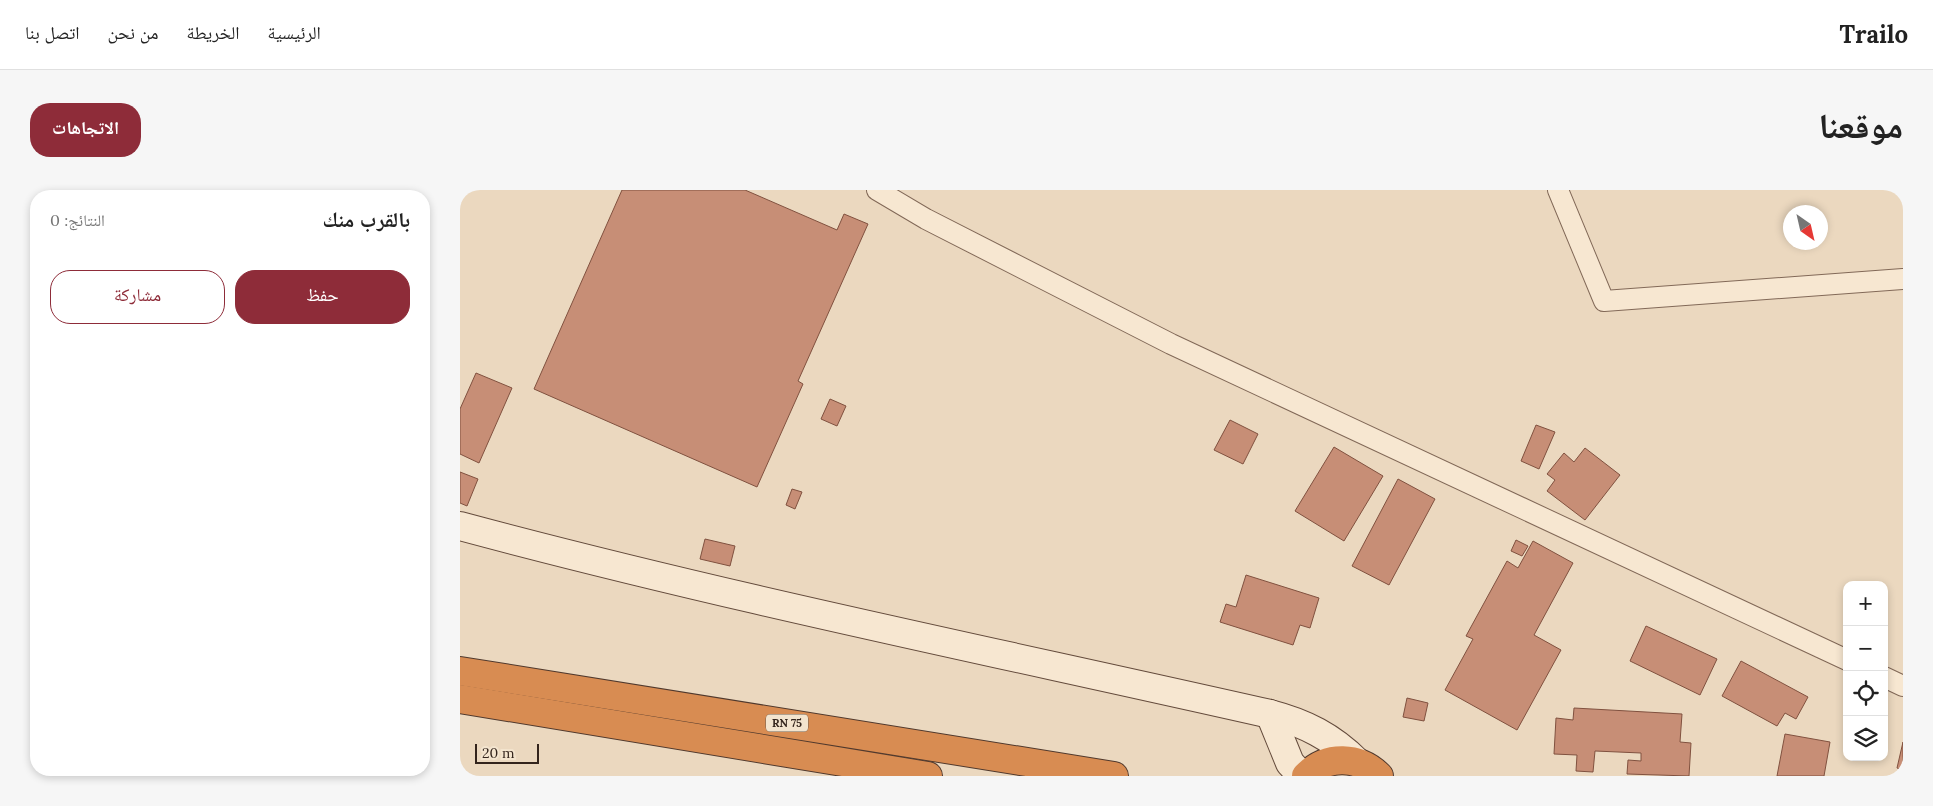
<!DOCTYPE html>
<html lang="ar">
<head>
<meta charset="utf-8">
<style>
	:root { --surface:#fff; --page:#f6f6f6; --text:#222; --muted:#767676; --line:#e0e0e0; --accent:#8e2c39 }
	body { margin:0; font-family:Lora,"Noto Naskh Arabic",serif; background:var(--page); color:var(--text); direction:rtl }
	.controls { position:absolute; right:15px; bottom:15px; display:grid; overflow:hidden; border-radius:10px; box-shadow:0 2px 8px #0003 }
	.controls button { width:45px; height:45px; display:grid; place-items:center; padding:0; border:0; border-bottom:1px solid var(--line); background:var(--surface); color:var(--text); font:25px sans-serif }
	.compass { position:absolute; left:1323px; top:15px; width:45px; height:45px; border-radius:50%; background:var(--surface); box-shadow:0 2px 8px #0003; rotate:146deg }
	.scale { position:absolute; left:15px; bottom:12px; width:64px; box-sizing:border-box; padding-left:5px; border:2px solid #33241c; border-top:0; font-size:14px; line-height:18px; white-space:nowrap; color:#33241c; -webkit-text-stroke:4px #f3e4ce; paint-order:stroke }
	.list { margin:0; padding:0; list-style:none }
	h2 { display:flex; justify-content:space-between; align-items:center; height:65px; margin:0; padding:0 20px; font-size:21px }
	h2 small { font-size:16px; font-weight:400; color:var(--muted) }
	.actions { display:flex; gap:10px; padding:15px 20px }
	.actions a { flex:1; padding:11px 0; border:1px solid var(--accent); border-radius:20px; text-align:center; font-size:18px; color:var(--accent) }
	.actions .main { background:var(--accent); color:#fff }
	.icon { flex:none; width:28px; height:28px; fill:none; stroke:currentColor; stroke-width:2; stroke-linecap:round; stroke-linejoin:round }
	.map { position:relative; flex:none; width:1443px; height:586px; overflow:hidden; direction:ltr; border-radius:20px }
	header { display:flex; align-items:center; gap:30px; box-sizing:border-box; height:70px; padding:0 25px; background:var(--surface); border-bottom:1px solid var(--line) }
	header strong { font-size:24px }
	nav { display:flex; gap:28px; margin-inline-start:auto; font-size:18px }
	.intro { display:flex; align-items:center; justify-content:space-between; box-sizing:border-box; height:120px; padding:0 30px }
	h1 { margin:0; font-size:35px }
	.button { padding:12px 22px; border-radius:20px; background:var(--accent); color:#fff; font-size:18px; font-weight:700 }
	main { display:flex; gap:30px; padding:0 30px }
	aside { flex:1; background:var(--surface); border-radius:20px; box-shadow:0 2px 8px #0003 }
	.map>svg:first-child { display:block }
	.building { fill:#c78e76; stroke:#80513f }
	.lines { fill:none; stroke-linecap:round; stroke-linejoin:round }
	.street-casing { stroke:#826958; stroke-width:22 }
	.secondary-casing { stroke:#644b3c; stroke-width:30 }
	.highway-casing { stroke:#50392d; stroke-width:30 }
	.street { stroke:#f7e7d1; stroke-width:20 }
	.secondary { stroke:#f7e7d1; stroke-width:28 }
	.highway { stroke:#d88c52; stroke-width:28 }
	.labels { text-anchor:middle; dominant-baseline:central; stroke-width:5; stroke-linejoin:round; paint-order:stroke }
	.shield { fill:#f3e4ce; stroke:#6d5e51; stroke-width:1 }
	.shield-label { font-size:11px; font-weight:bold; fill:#33241c }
</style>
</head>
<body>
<header>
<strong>Trailo</strong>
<nav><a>الرئيسية</a><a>الخريطة</a><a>من نحن</a><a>اتصل بنا</a></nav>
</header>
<div class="intro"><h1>موقعنا</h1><a class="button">الاتجاهات</a></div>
<main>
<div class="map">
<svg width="1443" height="586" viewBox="0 0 1443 586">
	<rect width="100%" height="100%" fill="#ebd8bf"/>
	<!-- building -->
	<g class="building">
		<path d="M 162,0 L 285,0 L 377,40 L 384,24 L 408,34 L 338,191 L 343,194 L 297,297 L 74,199 Z"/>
		<path d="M 16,183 L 52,198 L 19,273 L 0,264 L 0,219 Z"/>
		<path d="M 370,209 L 386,216 L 377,236 L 361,229 Z"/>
		<path d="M 770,230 L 798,244 L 783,274 L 754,260 Z"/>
		<path d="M 1076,235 L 1095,242 L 1079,279 L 1061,271 Z"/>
		<path d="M 874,257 L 923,286 L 884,351 L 835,321 Z"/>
		<path d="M 1125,258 L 1160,285 L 1125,330 L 1087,301 L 1095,290 L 1087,284 L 1104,263 L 1114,272 Z"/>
		<path d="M 0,282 L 18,289 L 7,316 L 0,313 Z"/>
		<path d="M 938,289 L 975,309 L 929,395 L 892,376 Z"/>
		<path d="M 332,299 L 342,302 L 335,319 L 326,315 Z"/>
		<path d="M 245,349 L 275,356 L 270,376 L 240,369 Z"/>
		<path d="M 1056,350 L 1068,356 L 1062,366 L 1051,361 Z"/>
		<path d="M 1073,351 L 1113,373 L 1074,445 L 1101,460 L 1057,540 L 985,500 L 1013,449 L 1006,446 L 1047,371 L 1058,378 Z"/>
		<path d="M 786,385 L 859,408 L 850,438 L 840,435 L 833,455 L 760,432 L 766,414 L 776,417 Z"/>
		<path d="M 1186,436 L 1257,469 L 1240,505 L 1170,471 Z"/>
		<path d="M 1281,471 L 1348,507 L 1336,529 L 1325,523 L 1317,536 L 1262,506 Z"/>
		<path d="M 947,508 L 968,513 L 964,531 L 943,527 Z"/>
		<path d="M 1114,518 L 1222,524 L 1220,552 L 1231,553 L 1229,586 L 1167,584 L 1168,570 L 1181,571 L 1181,563 L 1135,561 L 1133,582 L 1116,581 L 1117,565 L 1094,564 L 1096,528 L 1113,530 Z"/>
		<path d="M 1325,544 L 1370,552 L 1364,586 L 1317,586 Z"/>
		<path d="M 1443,552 L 1443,580 L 1437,578 Z"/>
	</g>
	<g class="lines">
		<!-- street casing -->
		<g class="street-casing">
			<g id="street">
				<path d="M 417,0 L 466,29 L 711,154 L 1387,470"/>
				<path d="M 1098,0 L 1144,111 L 1443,89"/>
				<path d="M 1424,487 L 1443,496"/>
			</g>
		</g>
		<!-- secondary casing -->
		<g class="secondary-casing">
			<g id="secondary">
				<path d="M 0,336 C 268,408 540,463 810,524 C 845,533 872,547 897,572"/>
				<path d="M 810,524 L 830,573 L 842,586"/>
			</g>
		</g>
		<!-- highway casing -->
		<g class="highway-casing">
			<g id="highway">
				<path d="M 0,481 L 654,586"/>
				<path d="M 0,509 L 468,586"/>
				<path d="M 846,586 C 867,564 899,566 919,586"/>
			</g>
		</g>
		<!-- street -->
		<use href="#street" class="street"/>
		<!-- secondary -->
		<use href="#secondary" class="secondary"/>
		<!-- highway -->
		<use href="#highway" class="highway"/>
	</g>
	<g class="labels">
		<!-- shield labels -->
		<rect class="shield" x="306" y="524.5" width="42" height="17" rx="4"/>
		<g class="shield-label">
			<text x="327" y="533">RN 75</text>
		</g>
	</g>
</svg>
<div class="controls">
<button>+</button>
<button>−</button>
<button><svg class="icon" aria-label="locate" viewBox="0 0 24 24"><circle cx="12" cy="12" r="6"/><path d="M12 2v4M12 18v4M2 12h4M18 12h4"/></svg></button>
<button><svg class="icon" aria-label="layers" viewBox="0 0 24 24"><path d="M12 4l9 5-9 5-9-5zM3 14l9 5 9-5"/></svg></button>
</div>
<svg class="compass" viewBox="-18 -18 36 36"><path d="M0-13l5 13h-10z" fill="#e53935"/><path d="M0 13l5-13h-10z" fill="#767676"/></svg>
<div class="scale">20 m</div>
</div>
<aside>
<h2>بالقرب منك<small>النتائج: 0</small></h2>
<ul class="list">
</ul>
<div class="actions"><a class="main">حفظ</a><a>مشاركة</a></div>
</aside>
</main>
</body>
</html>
